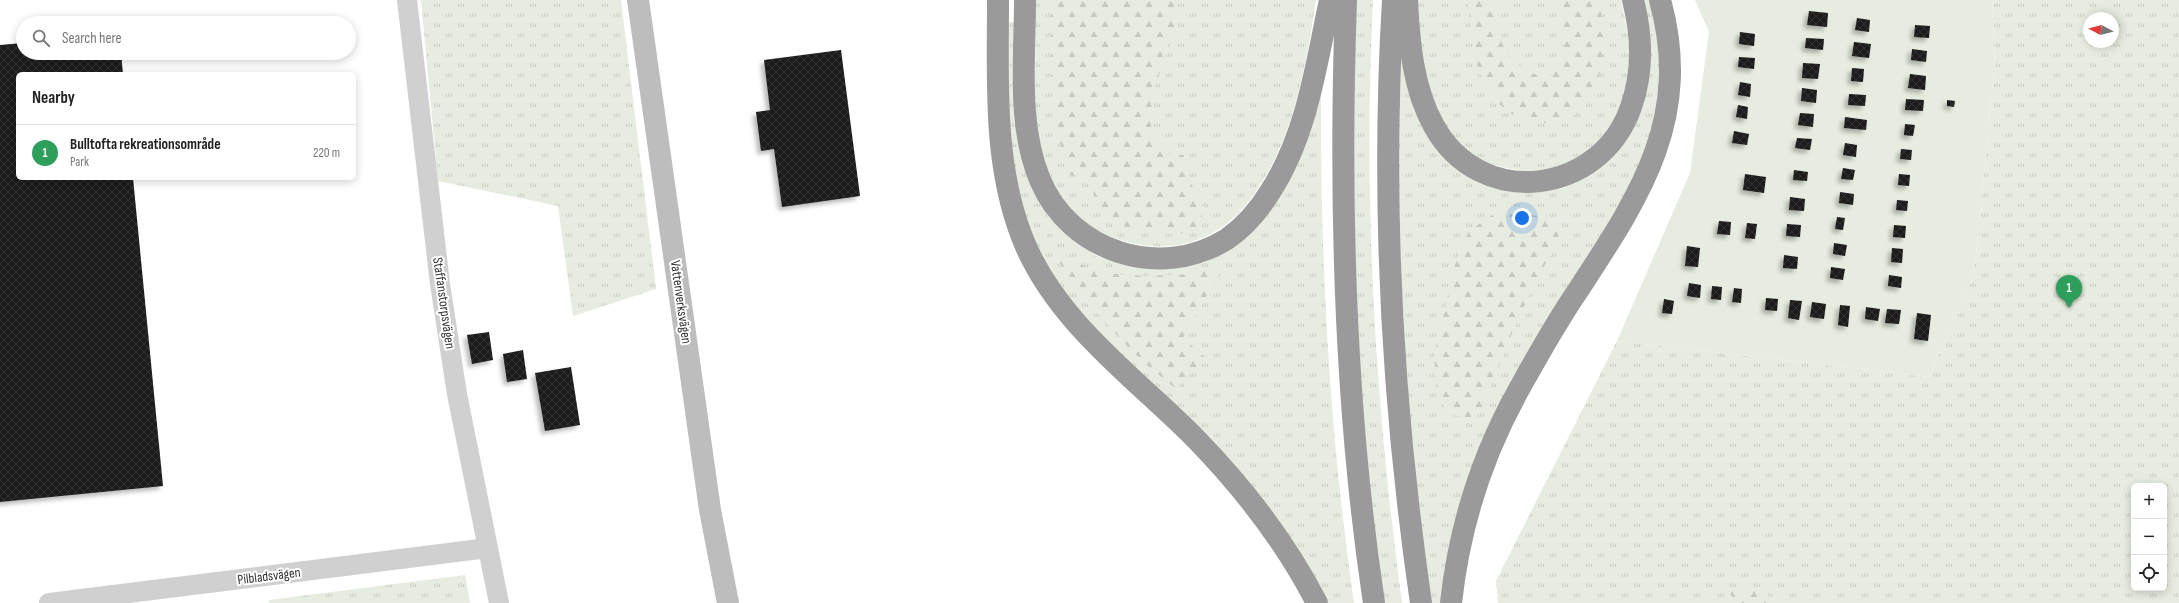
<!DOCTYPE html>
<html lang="en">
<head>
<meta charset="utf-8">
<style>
	:root { --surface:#fff; --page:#f2f2f2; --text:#222; --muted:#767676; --line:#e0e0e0; --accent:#e63946 }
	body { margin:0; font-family:"Sofia Sans Condensed",sans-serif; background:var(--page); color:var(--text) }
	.controls { position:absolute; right:12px; bottom:12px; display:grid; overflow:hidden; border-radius:6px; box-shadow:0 2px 10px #0003 }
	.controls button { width:36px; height:36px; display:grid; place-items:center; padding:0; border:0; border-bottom:1px solid var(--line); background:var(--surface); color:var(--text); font:20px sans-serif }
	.compass { position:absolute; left:2083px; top:12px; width:36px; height:36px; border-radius:50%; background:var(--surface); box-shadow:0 2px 10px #0003; rotate:277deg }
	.you { position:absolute; left:1522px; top:218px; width:14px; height:14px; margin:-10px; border:3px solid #fff; border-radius:50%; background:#1a73e8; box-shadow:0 0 0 6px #1a73e833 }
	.badge { display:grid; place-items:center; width:26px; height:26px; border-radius:50%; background:var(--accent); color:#fff; font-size:13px; font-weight:700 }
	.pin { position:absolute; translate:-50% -33px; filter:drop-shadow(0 1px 2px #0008) }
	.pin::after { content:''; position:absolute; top:21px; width:14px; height:12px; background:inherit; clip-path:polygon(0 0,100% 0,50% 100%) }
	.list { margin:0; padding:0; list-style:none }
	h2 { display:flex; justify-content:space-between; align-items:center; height:52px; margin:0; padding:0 16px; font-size:17px }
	h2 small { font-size:13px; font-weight:400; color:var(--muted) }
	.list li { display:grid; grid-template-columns:26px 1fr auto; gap:12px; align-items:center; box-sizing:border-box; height:56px; padding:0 16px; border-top:1px solid var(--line) }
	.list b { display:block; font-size:15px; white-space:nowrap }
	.list p { margin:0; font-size:13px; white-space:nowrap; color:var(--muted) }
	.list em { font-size:13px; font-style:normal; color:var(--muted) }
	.icon { flex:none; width:22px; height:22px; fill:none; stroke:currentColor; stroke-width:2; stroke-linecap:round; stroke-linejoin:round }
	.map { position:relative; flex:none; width:2179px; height:603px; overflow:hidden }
	.search { position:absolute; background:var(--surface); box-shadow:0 2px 10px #0003; left:16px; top:16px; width:340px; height:44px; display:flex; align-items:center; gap:10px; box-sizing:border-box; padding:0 14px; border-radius:22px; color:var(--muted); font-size:15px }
	.panel { position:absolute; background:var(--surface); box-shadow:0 2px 10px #0003; left:16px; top:72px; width:340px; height:108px; border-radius:6px }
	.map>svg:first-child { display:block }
	.grass { fill:url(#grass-tufts); fill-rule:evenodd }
	.forest { fill:url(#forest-firs) }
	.garden { fill:#e6ecdf }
	.building { fill:url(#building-cross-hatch); filter:url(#shadow) }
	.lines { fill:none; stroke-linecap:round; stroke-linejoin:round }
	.street { stroke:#d0d0d0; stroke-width:20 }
	.secondary { stroke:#bdbdbd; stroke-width:22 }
	.highway { stroke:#9a9a9a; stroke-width:22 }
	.labels { text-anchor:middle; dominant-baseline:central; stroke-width:4; stroke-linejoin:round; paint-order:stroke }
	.street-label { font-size:14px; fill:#333; stroke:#fff }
</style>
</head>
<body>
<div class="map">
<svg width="2179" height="603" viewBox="0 0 2179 603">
	<defs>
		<pattern id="grass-tufts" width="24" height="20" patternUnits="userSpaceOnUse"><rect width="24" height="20" fill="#e6ecdf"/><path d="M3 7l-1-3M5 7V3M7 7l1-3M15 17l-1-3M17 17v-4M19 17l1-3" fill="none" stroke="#c6cbc0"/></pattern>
		<pattern id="forest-firs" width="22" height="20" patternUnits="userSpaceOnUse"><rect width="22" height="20" fill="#e6ecdf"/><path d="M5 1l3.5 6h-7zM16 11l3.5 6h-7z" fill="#c6cbc0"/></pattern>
		<pattern id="building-cross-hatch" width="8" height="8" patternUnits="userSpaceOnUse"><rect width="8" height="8" fill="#1a1a1a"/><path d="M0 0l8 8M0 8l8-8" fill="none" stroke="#333"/></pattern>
		<filter id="shadow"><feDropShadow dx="-3.5" dy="3.5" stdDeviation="2" flood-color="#0004"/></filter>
	</defs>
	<rect width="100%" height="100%" fill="#fff"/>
	<!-- grass -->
	<g class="grass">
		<path d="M 421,0 L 621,0 L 656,289 L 573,316 L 558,206 L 438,181 Z"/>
		<path d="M 1035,0 L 1316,0 C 1306,68 1292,146 1249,201 C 1215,245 1163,257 1112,237 C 1095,231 1077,220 1066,204 C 1052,186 1041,160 1037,137 C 1034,116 1035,95 1035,73 C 1036,49 1035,24 1035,0 Z"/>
		<path d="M 1355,0 L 1373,0 C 1363,202 1375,403 1402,603 L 1383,603 L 1374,536 L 1355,319 L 1351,114 Z"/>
		<path d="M 1418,0 L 1621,0 C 1628,30 1634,62 1625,93 C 1609,147 1559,183 1503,167 C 1493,164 1482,162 1475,156 C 1461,146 1448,130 1439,115 C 1421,84 1419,35 1418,0 Z"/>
		<path d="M 1641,0 L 1650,0 L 1661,47 L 1662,91 L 1655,124 L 1630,189 L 1539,336 L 1444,603 L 1429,603 C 1405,414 1392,223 1401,32 L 1417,112 L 1523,192 L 1544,191 L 1564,188 L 1584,179 L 1615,151 Z"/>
		<path d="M 1992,0 L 2179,0 L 2179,603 L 1498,603 L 1496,581 L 1617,341 L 1929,377 L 1974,275 L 1995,61 ZM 2089,18 L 2113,18 L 2113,42 L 2089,42 ZM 2134,486 L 2164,486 L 2164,588 L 2134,588 Z"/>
		<path d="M 1006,22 L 1016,22 L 1016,129 L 1022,164 L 1032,189 L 1048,216 L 1071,238 L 1096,256 L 1127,266 L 1166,269 L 1206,262 L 1241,242 L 1321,85 C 1320,259 1329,431 1354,603 L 1327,603 L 1086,319 L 1046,268 L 1022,212 L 1008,133 Z"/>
		<path d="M 465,575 L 470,603 L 269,603 L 269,600 Z"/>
	</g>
	<!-- forest -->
	<g class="forest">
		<path d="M 1051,0 L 1175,0 L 1175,28 L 1164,62 L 1152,93 L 1151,130 L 1168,154 L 1184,155 L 1184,169 L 1203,207 L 1201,226 L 1179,234 L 1132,230 L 1107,218 L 1086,179 L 1067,174 L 1056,125 L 1052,74 Z"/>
		<path d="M 1468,0 L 1496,0 L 1497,32 L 1507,54 L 1528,73 L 1550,76 C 1570,53 1562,28 1556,0 L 1598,0 C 1600,10 1604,22 1605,33 C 1606,47 1600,77 1595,90 C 1578,127 1537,132 1506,110 C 1498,104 1490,91 1485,83 C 1471,58 1471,27 1468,0 Z"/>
		<path d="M 1495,213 L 1542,216 L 1560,230 L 1556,246 L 1538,277 L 1517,321 L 1480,413 L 1466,420 L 1448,412 L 1437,392 L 1434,356 L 1456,261 L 1469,231 Z"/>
		<path d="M 1044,232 L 1073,261 L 1102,273 L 1144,276 L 1191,274 L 1224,265 L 1183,338 L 1205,357 L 1176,389 C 1162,377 1146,365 1134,353 C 1099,318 1067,276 1041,234 Z"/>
		<path d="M 1759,589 L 1777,603 L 1738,603 L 1726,590 Z"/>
	</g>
	<!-- garden -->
	<path class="garden" d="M 1695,0 L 1992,0 L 1995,61 L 1974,275 L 1929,377 L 1617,341 L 1690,173 L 1709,32 Z"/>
	<!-- building -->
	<g class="building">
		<path d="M 1809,11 L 1828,13 L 1827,27 L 1807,25 Z"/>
		<path d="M 1857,18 L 1870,20 L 1869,32 L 1855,30 Z"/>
		<path d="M 1915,25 L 1930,26 L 1929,38 L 1914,37 Z"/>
		<path d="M 1740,32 L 1755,34 L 1754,46 L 1739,44 Z"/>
		<path d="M 1806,38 L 1824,39 L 1823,50 L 1805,48 Z"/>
		<path d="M 1854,42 L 1871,44 L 1869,58 L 1852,56 Z"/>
		<path d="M 23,43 L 23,53 L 121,53 L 123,74 L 18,74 L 18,178 L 133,178 L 163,486 L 0,502 L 0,45 Z"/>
		<path d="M 1912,49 L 1927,51 L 1926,62 L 1911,60 Z"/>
		<path d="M 841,50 L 860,196 L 782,207 L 774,149 L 761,151 L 756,112 L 770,110 L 764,60 Z"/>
		<path d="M 1739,57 L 1755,58 L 1754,69 L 1738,67 Z"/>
		<path d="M 1803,63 L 1820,64 L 1818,79 L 1802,78 Z"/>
		<path d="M 1852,68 L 1864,69 L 1863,82 L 1851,81 Z"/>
		<path d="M 1910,74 L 1926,76 L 1925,90 L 1908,88 Z"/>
		<path d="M 1740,82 L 1751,84 L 1750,97 L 1738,95 Z"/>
		<path d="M 1802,88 L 1817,90 L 1816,103 L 1801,101 Z"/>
		<path d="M 1849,94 L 1866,95 L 1865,106 L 1848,105 Z"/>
		<path d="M 1906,99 L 1924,100 L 1923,111 L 1905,110 Z"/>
		<path d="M 1947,100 L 1955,101 L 1954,107 L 1947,106 Z"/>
		<path d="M 1738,105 L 1748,107 L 1747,119 L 1736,117 Z"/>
		<path d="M 1800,113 L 1814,114 L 1813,127 L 1798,125 Z"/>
		<path d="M 1845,117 L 1867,120 L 1866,130 L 1844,128 Z"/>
		<path d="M 1905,124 L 1915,125 L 1913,136 L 1904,135 Z"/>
		<path d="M 1734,131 L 1749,134 L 1747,145 L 1732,143 Z"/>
		<path d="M 1797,138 L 1812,139 L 1810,150 L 1795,148 Z"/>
		<path d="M 1845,143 L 1857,145 L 1856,157 L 1843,155 Z"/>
		<path d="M 1901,149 L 1912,150 L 1911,160 L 1900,159 Z"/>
		<path d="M 1843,168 L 1855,170 L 1853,180 L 1841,179 Z"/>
		<path d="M 1794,170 L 1808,172 L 1807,181 L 1793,180 Z"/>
		<path d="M 1745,174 L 1766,177 L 1764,193 L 1743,190 Z"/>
		<path d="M 1899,174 L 1910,175 L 1909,186 L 1898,185 Z"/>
		<path d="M 1840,192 L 1854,194 L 1853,205 L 1839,203 Z"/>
		<path d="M 1790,197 L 1805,199 L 1804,211 L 1789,210 Z"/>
		<path d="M 1897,200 L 1908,201 L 1907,211 L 1896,210 Z"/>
		<path d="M 1837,217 L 1845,218 L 1843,230 L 1835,229 Z"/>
		<path d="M 1719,221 L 1731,222 L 1730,235 L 1717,234 Z"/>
		<path d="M 1747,223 L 1757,224 L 1755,239 L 1745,238 Z"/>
		<path d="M 1787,224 L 1801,225 L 1800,237 L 1786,236 Z"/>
		<path d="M 1894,225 L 1906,226 L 1905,238 L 1893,237 Z"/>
		<path d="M 1834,243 L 1847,245 L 1845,256 L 1833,254 Z"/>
		<path d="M 1687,246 L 1700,248 L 1698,267 L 1685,266 Z"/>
		<path d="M 1892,248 L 1903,249 L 1902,263 L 1891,262 Z"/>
		<path d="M 1784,255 L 1798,257 L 1797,269 L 1783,268 Z"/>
		<path d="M 1831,267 L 1845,269 L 1843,280 L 1830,278 Z"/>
		<path d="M 1889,275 L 1902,277 L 1901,288 L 1888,286 Z"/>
		<path d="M 1689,283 L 1701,285 L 1700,298 L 1687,296 Z"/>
		<path d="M 1712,286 L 1722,287 L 1721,300 L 1711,299 Z"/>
		<path d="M 1734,288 L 1742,289 L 1741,303 L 1732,302 Z"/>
		<path d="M 1766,298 L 1778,299 L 1777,311 L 1765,310 Z"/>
		<path d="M 1664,299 L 1674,301 L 1672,314 L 1662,313 Z"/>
		<path d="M 1790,300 L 1802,301 L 1799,320 L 1788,318 Z"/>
		<path d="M 1812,302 L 1826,304 L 1824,319 L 1810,317 Z"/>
		<path d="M 1840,305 L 1850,306 L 1848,327 L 1838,325 Z"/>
		<path d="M 1866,307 L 1880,309 L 1878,321 L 1865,319 Z"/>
		<path d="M 1887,309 L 1901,310 L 1899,324 L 1885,323 Z"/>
		<path d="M 1917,313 L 1931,315 L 1928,341 L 1914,339 Z"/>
		<path d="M 489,332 L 493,360 L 472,364 L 467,335 Z"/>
		<path d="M 523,350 L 527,379 L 507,382 L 503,354 Z"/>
		<path d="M 571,367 L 580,425 L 545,431 L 535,373 Z"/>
	</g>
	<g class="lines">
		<!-- street -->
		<g class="street">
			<path d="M 407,0 L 440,284 L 457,394 L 499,603"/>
			<path d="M 49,603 L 488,548"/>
		</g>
		<!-- secondary -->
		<path class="secondary" d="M 638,0 L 710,510 L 728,603"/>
		<!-- highway -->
		<g class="highway">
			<path d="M 998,0 C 998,79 993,163 1022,237 C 1054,320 1133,376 1194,437 C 1243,487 1285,541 1317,603"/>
			<path d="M 1025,0 C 1025,59 1017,125 1040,180 C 1070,252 1160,281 1227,239 C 1244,227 1259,210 1270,192 C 1307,135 1316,65 1330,0"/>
			<path d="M 1346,0 C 1339,201 1344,404 1374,603"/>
			<path d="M 1393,0 C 1381,200 1392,404 1421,603"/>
			<path d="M 1407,0 C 1409,42 1413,89 1434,126 C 1480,210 1600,196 1631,107 C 1643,73 1642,35 1633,0"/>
			<path d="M 1451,603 C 1459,529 1482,456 1518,391 C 1537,357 1555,324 1577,292 C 1639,197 1693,119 1660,0"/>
		</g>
	</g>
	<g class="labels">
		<!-- street labels -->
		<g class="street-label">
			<text transform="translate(681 302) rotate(82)">Vattenverksvägen</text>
			<text transform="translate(444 303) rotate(82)">Staffanstorpsvägen</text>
			<text transform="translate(269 576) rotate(-7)">Pilbladsvägen</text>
		</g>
	</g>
</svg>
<div class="controls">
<button>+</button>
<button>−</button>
<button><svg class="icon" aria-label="locate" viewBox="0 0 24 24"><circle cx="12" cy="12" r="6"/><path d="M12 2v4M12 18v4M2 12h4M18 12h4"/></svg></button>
</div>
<svg class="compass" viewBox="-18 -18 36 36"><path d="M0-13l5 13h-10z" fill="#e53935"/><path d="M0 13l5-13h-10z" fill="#767676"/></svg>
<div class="you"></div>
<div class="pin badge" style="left:2069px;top:308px;background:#2e9e5b">1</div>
<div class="search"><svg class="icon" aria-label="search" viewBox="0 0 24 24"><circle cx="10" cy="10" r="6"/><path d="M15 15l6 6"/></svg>Search here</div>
<section class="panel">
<h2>Nearby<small></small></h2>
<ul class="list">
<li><span class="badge" style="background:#2e9e5b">1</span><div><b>Bulltofta rekreationsområde</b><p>Park</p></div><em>220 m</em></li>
</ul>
</section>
</div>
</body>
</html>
